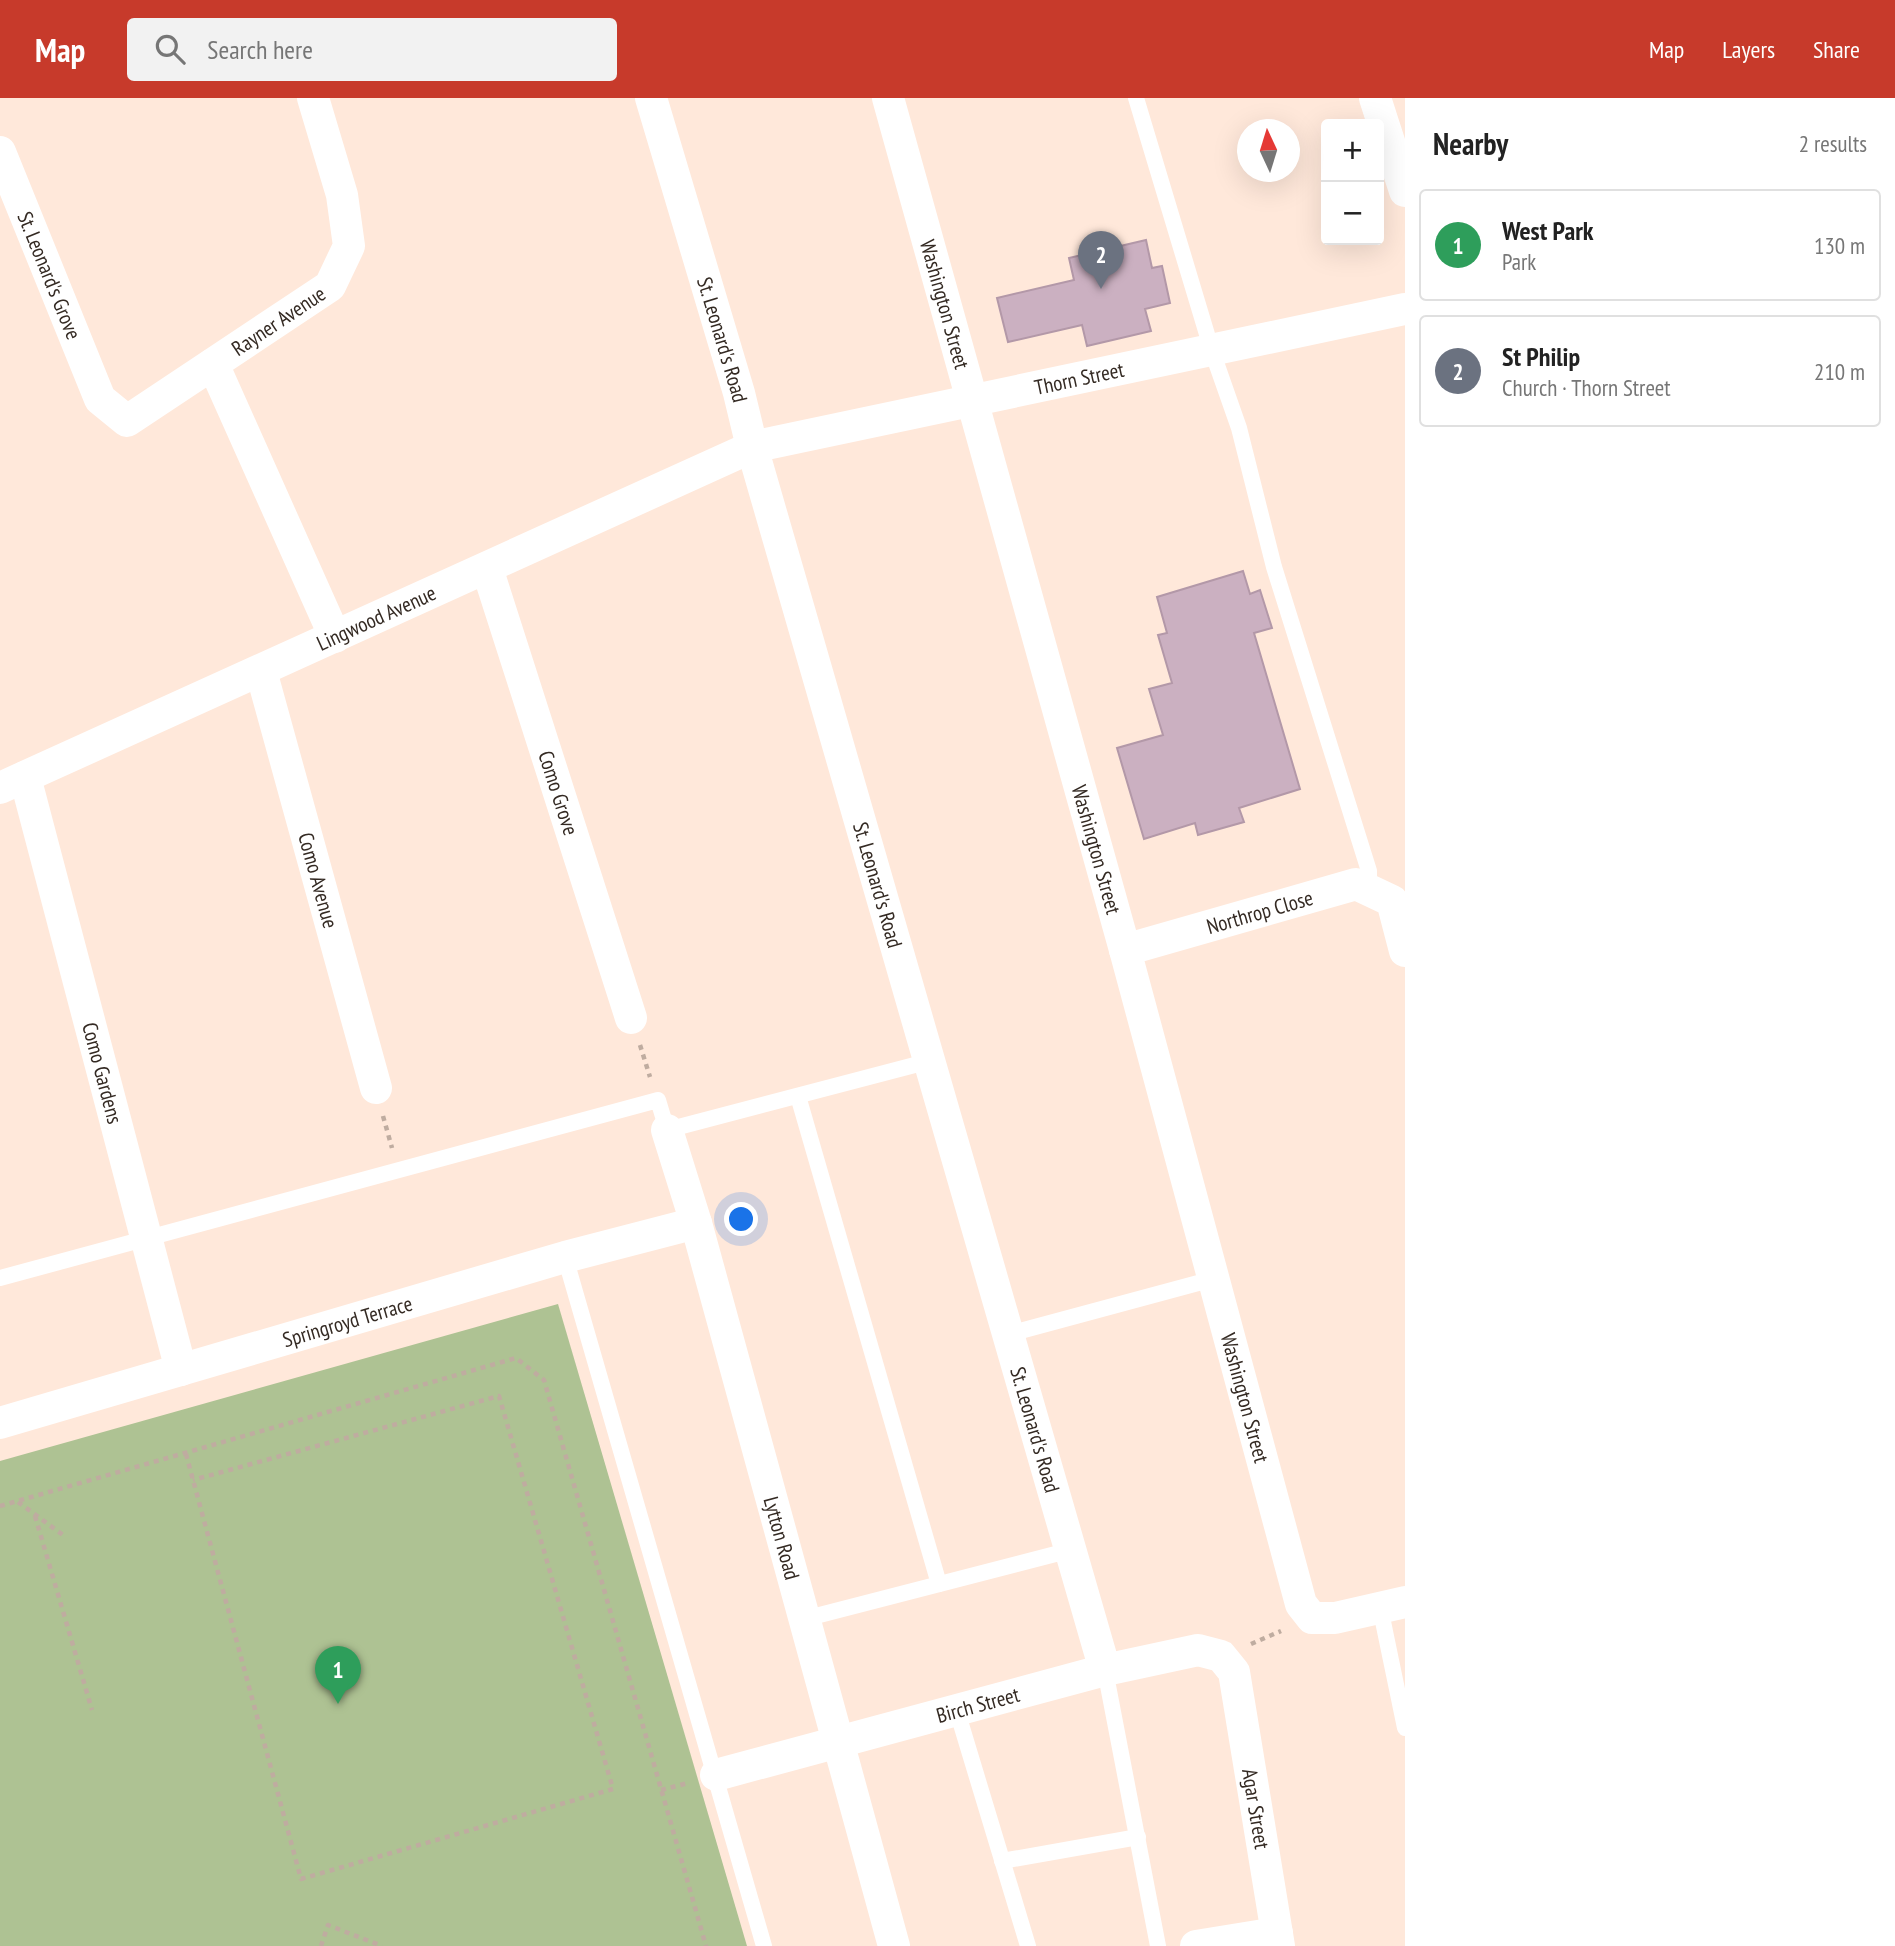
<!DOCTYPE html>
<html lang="en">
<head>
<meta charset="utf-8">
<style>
	:root { --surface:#fff; --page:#f2f2f2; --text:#222; --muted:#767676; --line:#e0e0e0; --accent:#c73a2b }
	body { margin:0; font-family:"PT Sans Narrow",sans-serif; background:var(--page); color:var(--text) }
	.controls { position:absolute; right:21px; top:21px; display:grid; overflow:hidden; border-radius:7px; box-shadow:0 7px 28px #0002 }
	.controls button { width:63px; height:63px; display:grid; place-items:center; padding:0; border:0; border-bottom:2px solid var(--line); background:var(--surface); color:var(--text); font:35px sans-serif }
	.compass { position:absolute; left:1237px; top:21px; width:63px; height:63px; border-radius:50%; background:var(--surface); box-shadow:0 7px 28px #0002; rotate:356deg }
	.you { position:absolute; left:742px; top:1122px; width:24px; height:24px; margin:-18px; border:5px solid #fff; border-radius:50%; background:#1a73e8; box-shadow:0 0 0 10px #1a73e833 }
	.badge { display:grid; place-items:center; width:46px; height:46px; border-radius:50%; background:var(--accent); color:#fff; font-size:23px; font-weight:700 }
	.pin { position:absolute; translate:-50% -58px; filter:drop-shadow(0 2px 4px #0008) }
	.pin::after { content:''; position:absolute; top:37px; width:24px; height:21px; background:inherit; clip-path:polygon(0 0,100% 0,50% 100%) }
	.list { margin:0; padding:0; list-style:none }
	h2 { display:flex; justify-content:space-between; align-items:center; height:91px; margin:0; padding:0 28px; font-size:30px }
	h2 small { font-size:23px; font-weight:400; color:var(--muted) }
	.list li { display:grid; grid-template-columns:46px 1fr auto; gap:21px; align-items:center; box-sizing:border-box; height:112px; margin:0 14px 14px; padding:0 14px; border:2px solid var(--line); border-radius:7px }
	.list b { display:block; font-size:26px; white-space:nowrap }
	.list p { margin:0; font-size:23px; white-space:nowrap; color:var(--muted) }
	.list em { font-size:23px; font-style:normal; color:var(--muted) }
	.icon { flex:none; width:38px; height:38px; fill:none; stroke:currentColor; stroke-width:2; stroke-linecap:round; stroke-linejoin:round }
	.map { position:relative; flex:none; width:1405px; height:1848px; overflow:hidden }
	header { display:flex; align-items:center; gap:42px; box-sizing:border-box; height:98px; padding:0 35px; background:var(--accent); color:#fff }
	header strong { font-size:33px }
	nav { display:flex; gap:38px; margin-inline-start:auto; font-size:24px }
	.search { width:490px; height:63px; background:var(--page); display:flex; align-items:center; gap:18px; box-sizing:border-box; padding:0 24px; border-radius:7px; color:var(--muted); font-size:26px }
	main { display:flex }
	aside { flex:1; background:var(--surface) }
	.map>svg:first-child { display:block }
	.green { fill:#aec293 }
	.building { fill:#cbb0c1; stroke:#b398a8; stroke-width:2 }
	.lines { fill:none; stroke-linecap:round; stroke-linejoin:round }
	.path { stroke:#bfaca0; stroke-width:4.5; stroke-dasharray:5 5; stroke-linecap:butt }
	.service { stroke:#fff; stroke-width:16 }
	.minor { stroke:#fff; stroke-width:32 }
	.labels { text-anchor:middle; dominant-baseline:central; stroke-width:7; stroke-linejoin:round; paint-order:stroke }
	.street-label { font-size:21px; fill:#342a23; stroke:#ffe8da }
</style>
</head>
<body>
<header>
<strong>Map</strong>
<div class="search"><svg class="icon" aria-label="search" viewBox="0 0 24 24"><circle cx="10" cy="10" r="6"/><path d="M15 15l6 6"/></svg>Search here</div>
<nav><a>Map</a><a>Layers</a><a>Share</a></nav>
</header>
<main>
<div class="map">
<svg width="1405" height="1848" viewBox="0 0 1405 1848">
	<rect width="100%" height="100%" fill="#ffe8da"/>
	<!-- green -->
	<path class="green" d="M 558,1206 L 747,1848 L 0,1848 L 0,1363 Z"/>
	<!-- building -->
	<g class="building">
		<path d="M 1146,142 L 1152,170 L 1162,168 L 1170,205 L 1145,211 L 1151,233 L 1087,248 L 1082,227 L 1008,244 L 997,200 L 1074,182 L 1069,160 Z"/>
		<path d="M 1243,473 L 1250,496 L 1260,492 L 1272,530 L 1254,535 L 1300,691 L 1239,710 L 1244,724 L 1198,737 L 1195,725 L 1144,741 L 1117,650 L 1163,637 L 1149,591 L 1172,585 L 1158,537 L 1167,535 L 1157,499 Z"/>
	</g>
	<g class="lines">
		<!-- path -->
		<g class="path">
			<path d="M 640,947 L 650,979"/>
			<path d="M 383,1018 L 392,1050"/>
			<path d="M 186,1356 L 301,1781 L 613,1691 L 499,1298 L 193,1382"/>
			<path d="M 18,1404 L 63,1437"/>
			<path d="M 0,1408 L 516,1260 L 544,1282 L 706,1848"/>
			<path d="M 35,1418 L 92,1612"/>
			<path d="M 1251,1546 L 1281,1533"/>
			<path d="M 661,1692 L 688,1685"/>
			<path d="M 321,1848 L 328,1827 L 382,1848"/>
		</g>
		<!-- service -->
		<g class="service">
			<path d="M 1136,0 L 1212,253 L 1239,330 L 1274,469 L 1369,773 L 1369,792"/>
			<path d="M 798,998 L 939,1486"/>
			<path d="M 565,1159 L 764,1848"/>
			<path d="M 0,1180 L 658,1002 L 667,1032 L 930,963"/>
			<path d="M 1009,1236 L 1213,1181"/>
			<path d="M 1380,1509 L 1405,1630"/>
			<path d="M 804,1521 L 1071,1452"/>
			<path d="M 1105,1572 L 1158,1848"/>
			<path d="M 957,1613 L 1028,1848"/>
			<path d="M 1002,1763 L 1138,1739"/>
		</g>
		<!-- minor -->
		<g class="minor">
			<path id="s1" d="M 651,0 L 739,295 L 752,349 L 1105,1572"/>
			<path id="s2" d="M 888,0 L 1125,852 L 1301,1506 L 1312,1520 L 1335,1520 L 1405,1504"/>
			<path d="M 1375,0 L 1405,93"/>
			<path id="s3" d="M 0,54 L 100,301 L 127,323 L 330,188 L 349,148 L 342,97 L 313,0"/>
			<path d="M 213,266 L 335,539"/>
			<path id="s4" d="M 487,470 L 631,920"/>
			<path id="s5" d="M 261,573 L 376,990"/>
			<path id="s6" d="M 25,679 L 181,1272"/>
			<path id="s7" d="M 0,690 L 752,349 L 1405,211"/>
			<path id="s8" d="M 1125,852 L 1356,786 L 1392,803 L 1405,853"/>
			<path id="s9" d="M 667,1032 L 696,1125 L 894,1848"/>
			<path id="s10" d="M 0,1325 L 565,1159 L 696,1125"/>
			<path id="s11" d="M 716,1677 L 1105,1572 L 1198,1552 L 1221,1558 L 1234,1574 L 1279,1848"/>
			<path d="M 1196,1848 L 1277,1835"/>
		</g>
	</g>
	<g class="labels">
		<!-- street labels -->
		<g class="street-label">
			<text stroke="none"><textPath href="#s3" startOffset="133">St. Leonard's Grove</textPath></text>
			<text stroke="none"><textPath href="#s2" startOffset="214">Washington Street</textPath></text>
			<text stroke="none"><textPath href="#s3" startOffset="483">Rayner Avenue</textPath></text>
			<text stroke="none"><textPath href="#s1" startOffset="252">St. Leonard's Road</textPath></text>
			<text stroke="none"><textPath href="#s7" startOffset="1160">Thorn Street</textPath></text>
			<text stroke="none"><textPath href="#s7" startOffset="413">Lingwood Avenue</textPath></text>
			<text stroke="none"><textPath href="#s4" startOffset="236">Como Grove</textPath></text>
			<text stroke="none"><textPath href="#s2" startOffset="780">Washington Street</textPath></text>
			<text stroke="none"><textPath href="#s5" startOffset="217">Como Avenue</textPath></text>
			<text stroke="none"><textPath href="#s1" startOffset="819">St. Leonard's Road</textPath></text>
			<text stroke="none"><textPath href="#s8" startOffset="140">Northrop Close</textPath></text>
			<text stroke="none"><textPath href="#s6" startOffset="306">Como Gardens</textPath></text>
			<text stroke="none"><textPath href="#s10" startOffset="362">Springroyd Terrace</textPath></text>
			<text stroke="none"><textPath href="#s2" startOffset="1348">Washington Street</textPath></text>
			<text stroke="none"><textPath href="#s1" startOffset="1386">St. Leonard's Road</textPath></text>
			<text stroke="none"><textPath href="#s9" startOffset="424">Lytton Road</textPath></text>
			<text stroke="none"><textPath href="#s11" startOffset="271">Birch Street</textPath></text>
			<text stroke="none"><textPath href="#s11" startOffset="681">Agar Street</textPath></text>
		</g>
	</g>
</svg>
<div class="controls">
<button>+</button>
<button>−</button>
</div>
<svg class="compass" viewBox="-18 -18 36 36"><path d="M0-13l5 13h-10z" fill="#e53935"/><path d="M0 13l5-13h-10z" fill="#767676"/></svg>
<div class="you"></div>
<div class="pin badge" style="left:338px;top:1606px;background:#2e9e5b">1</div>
<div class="pin badge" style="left:1101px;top:191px;background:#6b7280">2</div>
</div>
<aside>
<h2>Nearby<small>2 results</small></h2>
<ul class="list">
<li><span class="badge" style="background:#2e9e5b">1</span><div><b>West Park</b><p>Park</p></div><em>130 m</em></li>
<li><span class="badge" style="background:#6b7280">2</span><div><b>St Philip</b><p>Church · Thorn Street</p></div><em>210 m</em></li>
</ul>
</aside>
</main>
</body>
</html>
